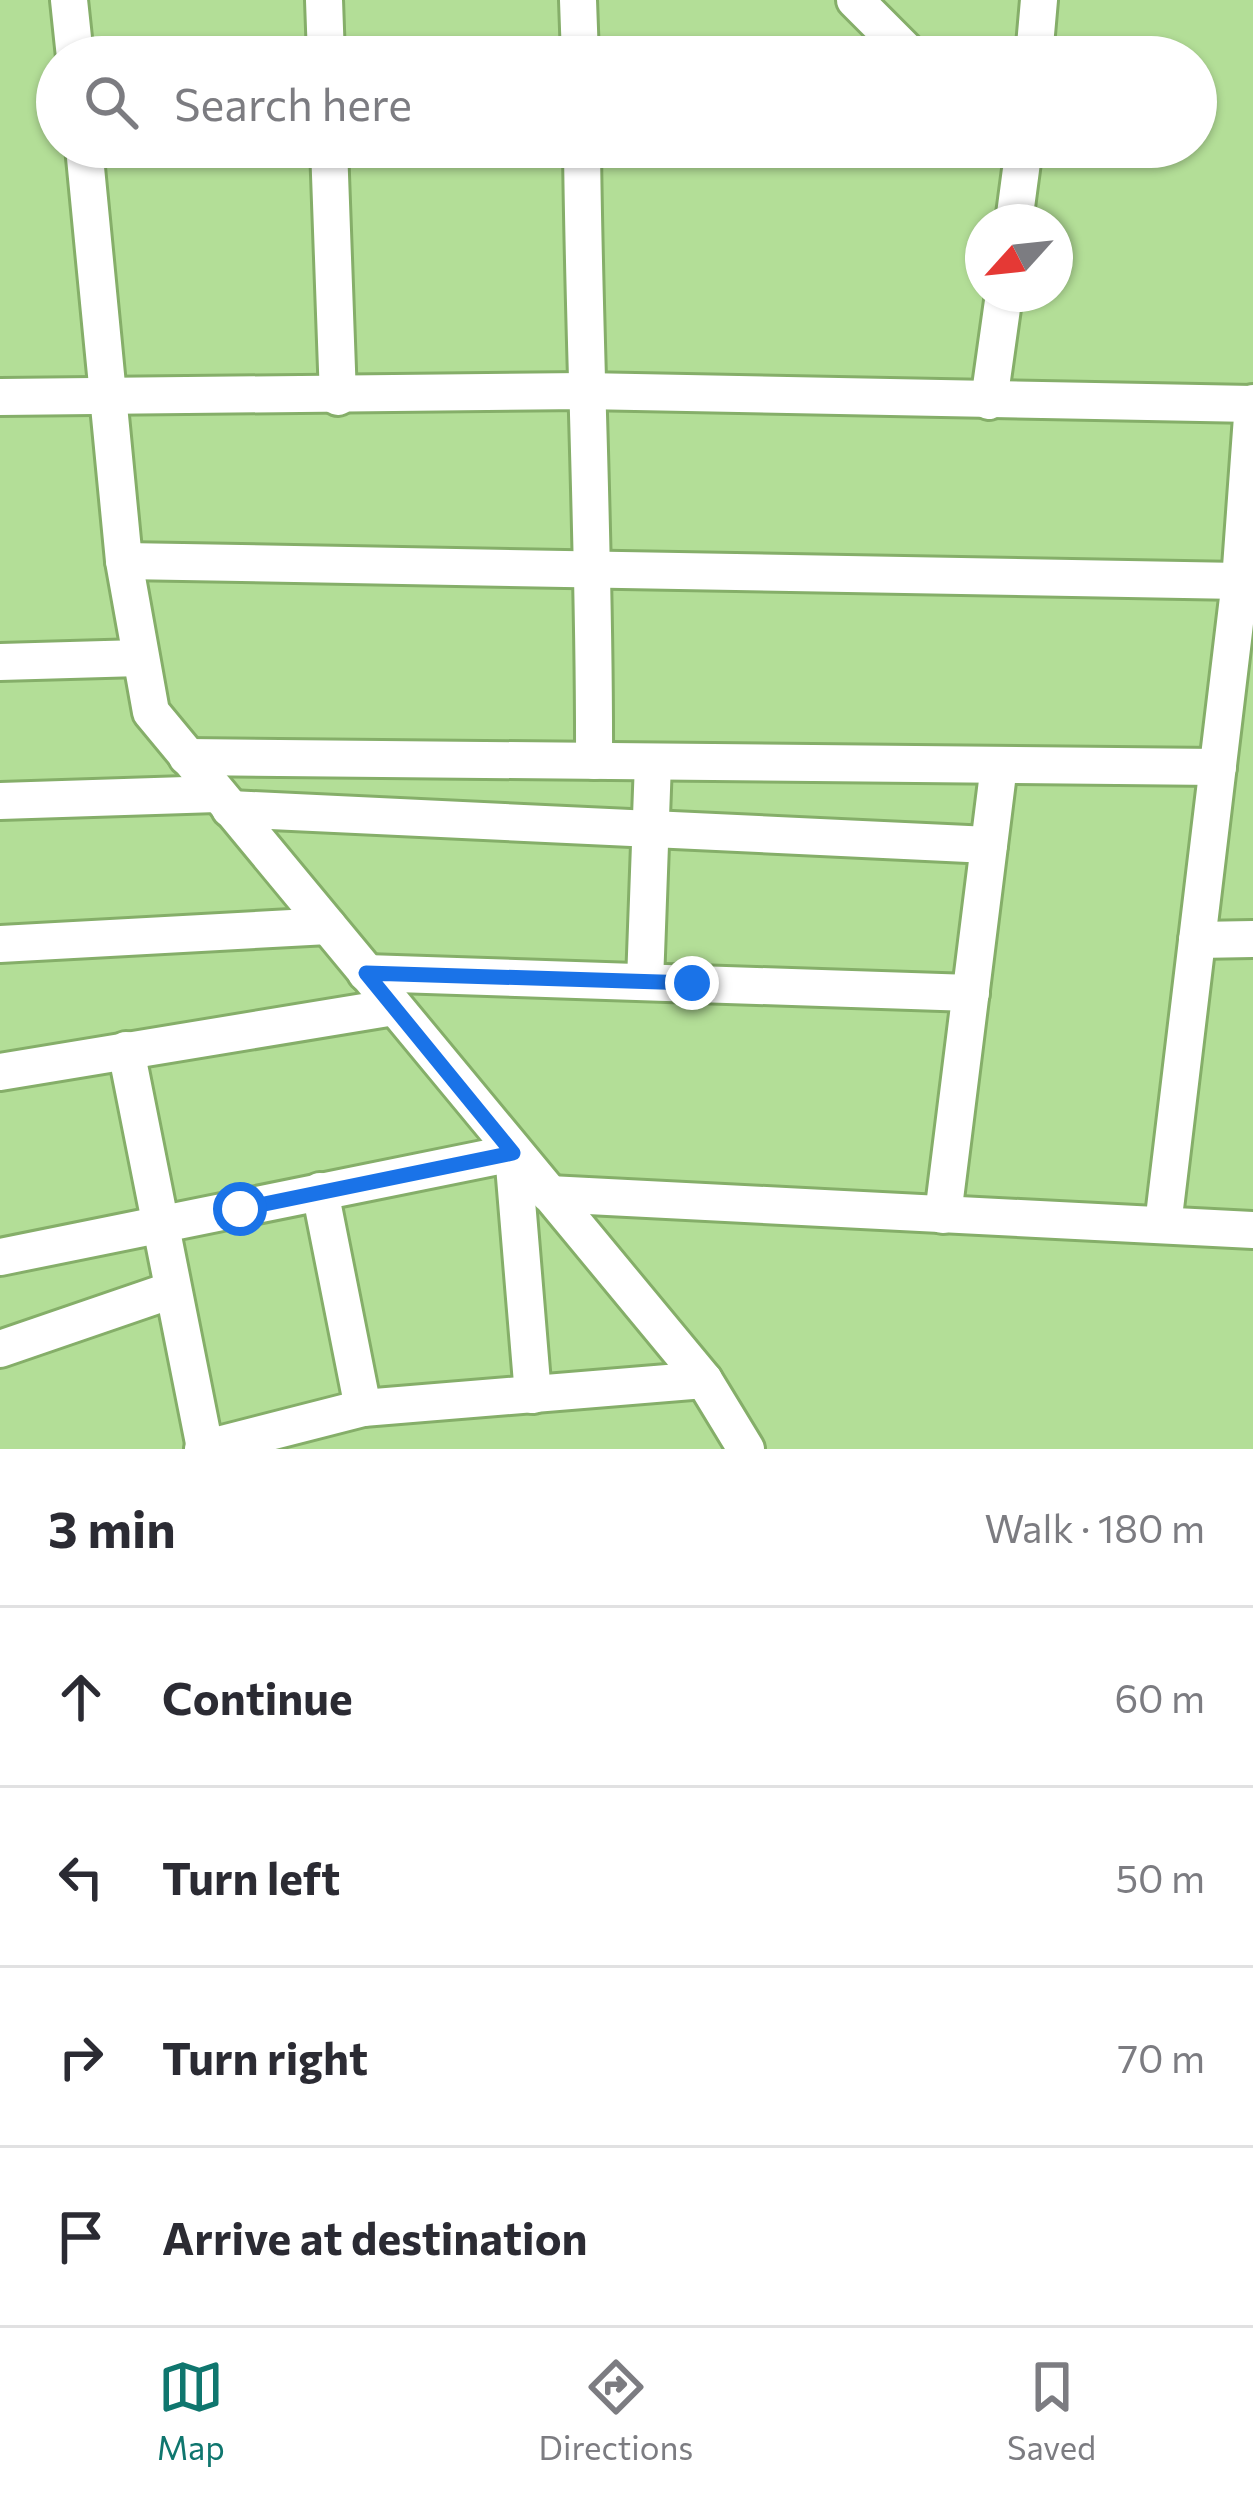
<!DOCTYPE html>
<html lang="en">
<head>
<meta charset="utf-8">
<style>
	:root { --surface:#fff; --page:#f2f2f3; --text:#2b2b33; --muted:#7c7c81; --line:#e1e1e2; --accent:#0f766e }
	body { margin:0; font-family:Commissioner,sans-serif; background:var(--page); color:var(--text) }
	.compass { position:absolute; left:965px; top:204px; width:108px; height:108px; border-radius:50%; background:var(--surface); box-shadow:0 3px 9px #0004; rotate:243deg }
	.stop { position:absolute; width:36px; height:36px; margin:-27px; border:9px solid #1a73e8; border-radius:50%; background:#fff }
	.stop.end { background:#1a73e8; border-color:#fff; box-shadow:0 3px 12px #0008 }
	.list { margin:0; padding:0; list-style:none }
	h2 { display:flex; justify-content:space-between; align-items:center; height:156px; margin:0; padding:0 48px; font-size:51px }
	h2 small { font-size:39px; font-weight:400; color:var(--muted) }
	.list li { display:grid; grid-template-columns:78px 1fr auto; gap:36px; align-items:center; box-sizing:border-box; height:180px; padding:0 48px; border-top:3px solid var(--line) }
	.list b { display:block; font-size:45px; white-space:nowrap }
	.list em { font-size:39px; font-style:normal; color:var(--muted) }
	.icon { flex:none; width:66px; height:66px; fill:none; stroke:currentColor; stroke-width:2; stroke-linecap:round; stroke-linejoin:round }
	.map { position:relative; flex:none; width:1253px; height:1449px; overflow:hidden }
	.search { position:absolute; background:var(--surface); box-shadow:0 3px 9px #0004; left:36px; right:36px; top:36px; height:132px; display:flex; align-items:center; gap:30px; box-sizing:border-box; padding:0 42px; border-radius:66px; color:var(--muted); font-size:45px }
	.sheet { height:876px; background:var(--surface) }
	nav { display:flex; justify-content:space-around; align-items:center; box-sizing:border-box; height:168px; border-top:3px solid var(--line); background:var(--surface); font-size:33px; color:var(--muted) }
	nav a { display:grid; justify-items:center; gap:6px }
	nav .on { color:var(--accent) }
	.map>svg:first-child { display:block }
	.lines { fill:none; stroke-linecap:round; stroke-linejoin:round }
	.minor-casing { stroke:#85ae69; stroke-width:42 }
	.minor { stroke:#fff; stroke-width:36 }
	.route { stroke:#1a73e8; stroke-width:15 }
</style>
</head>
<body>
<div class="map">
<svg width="1253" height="1449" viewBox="0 0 1253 1449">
	<rect width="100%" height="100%" fill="#b3de97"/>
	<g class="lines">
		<!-- minor casing -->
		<g class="minor-casing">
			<g id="minor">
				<path d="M 69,0 L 75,57"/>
				<path d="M 324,0 L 326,57"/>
				<path d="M 578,0 L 580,57"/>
				<path d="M 855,0 L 912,57"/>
				<path d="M 1034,57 L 1039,0"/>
				<path d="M 84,147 L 124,561 L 151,712 L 704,1380 L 746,1449"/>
				<path d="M 329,147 L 338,397"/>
				<path d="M 582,147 C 584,352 595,556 594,761"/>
				<path d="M 1014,222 L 1024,147"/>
				<path d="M 0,397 L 584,391 L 1253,404"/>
				<path d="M 989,401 L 1004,294"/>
				<path d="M 124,561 L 1240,581"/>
				<path d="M 0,662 L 140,658"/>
				<path d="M 187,757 L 1218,767"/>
				<path d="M 0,801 L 217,794"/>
				<path d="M 230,809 L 989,845"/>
				<path d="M 1197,940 L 1253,939"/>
				<path d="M 0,944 L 328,926"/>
				<path d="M 366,973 L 971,993"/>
				<path d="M 645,982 L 653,762"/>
				<path d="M 126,1050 L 205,1448"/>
				<path d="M 0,1072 L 394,1007"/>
				<path d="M 320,1191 L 363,1408"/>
				<path d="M 549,1194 L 1253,1230"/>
				<path d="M 943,1215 L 999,765"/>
				<path d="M 1163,1225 L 1240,581 L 1253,403"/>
				<path d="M 0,1257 L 513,1153 L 533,1395"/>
				<path d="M 0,1349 L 172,1290"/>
				<path d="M 203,1449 L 363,1408 L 704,1380"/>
			</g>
		</g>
		<!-- minor -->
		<use href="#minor" class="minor"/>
	</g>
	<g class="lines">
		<!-- route -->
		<path class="route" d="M 240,1209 L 513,1153 L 366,973 L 692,983"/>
	</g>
</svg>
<svg class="compass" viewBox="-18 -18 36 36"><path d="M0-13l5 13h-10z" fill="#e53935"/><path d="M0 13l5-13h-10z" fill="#7c7c81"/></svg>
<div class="stop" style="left:240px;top:1209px"></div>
<div class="stop end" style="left:692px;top:983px"></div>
<div class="search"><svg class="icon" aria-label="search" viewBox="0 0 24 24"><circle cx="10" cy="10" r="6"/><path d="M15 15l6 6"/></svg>Search here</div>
</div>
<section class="sheet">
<h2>3 min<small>Walk · 180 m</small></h2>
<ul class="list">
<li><svg class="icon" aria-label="ahead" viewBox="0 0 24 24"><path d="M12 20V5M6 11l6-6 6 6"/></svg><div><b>Continue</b></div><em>60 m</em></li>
<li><svg class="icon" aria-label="left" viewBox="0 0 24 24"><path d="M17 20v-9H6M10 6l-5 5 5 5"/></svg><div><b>Turn left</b></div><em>50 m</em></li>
<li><svg class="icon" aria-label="right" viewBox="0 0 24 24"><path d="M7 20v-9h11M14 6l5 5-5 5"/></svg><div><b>Turn right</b></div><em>70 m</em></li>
<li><svg class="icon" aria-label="arrive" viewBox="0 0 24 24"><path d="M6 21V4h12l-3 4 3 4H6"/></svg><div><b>Arrive at destination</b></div></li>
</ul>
</section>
<nav>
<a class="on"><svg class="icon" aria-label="map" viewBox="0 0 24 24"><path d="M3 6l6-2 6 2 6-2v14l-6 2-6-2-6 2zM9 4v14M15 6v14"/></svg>Map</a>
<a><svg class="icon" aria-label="directions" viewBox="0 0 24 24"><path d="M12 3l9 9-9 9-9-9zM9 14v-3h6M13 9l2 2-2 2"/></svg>Directions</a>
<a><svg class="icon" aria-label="saved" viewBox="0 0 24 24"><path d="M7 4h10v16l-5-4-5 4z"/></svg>Saved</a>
</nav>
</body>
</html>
